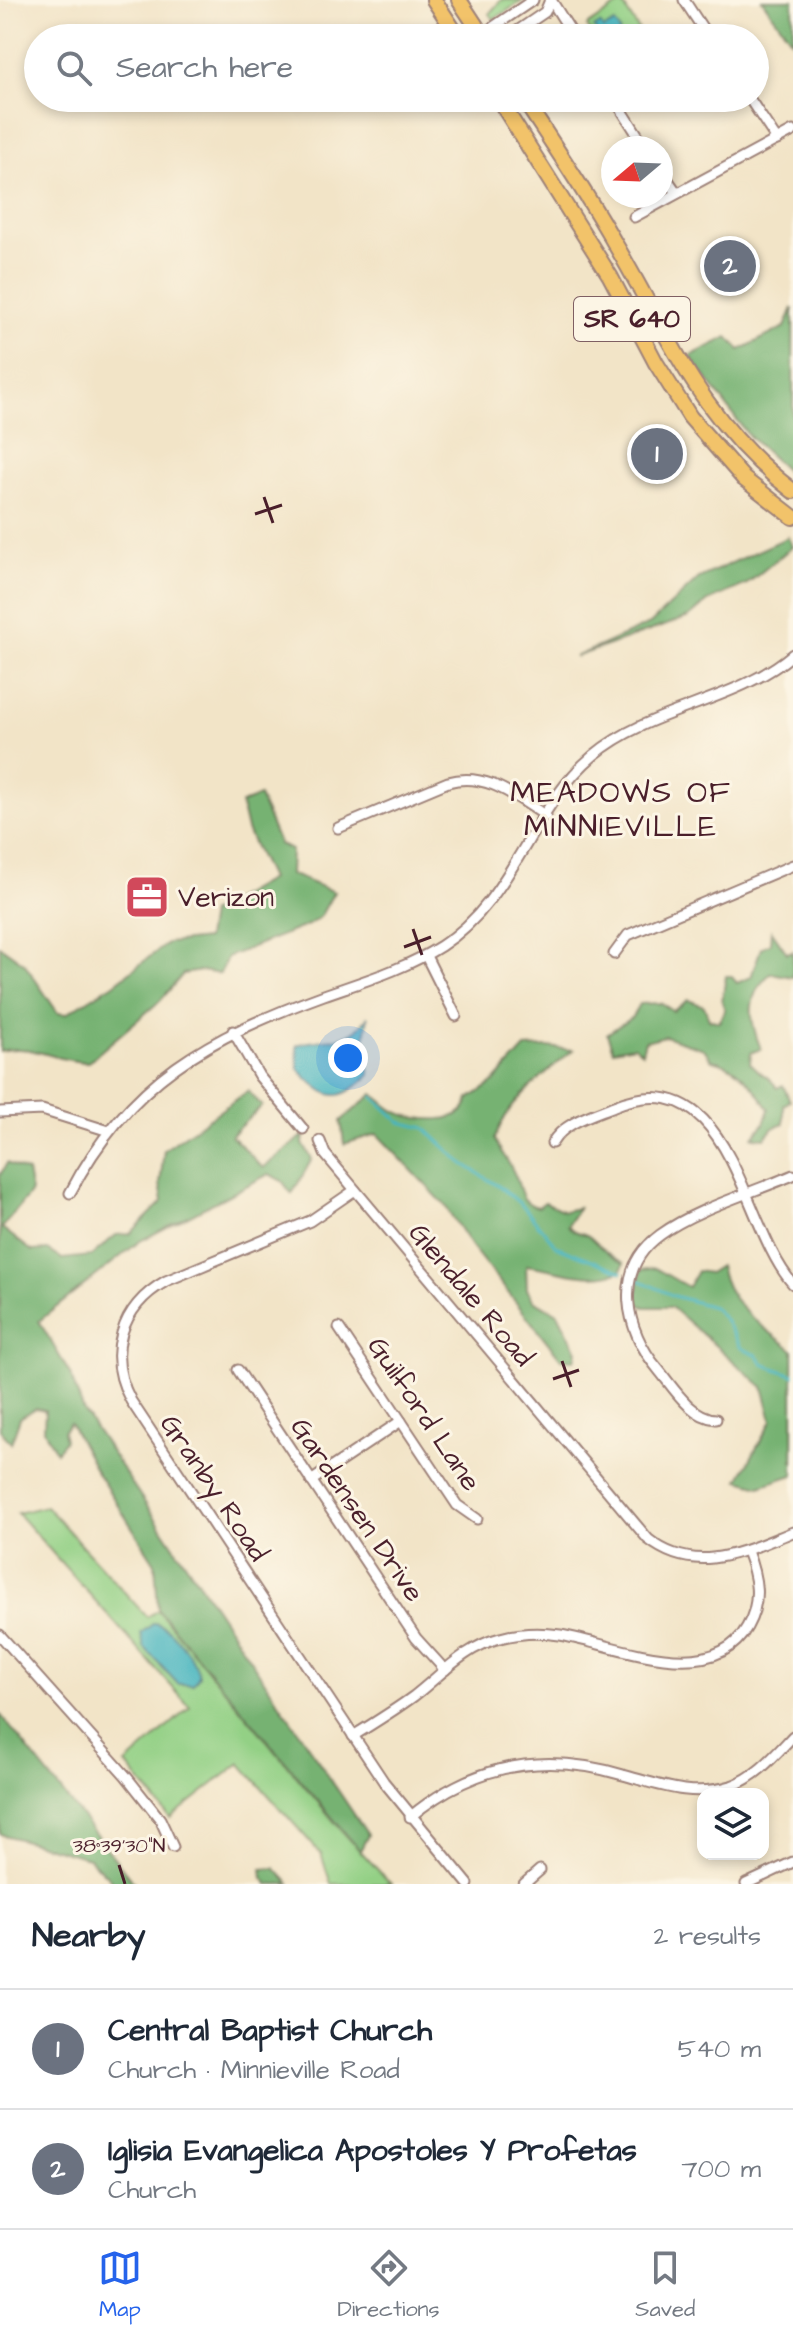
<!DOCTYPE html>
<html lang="en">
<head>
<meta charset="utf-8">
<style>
	:root { --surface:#fff; --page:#f2f2f3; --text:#1f2937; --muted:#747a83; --line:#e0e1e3; --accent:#2563eb }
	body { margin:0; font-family:"Architects Daughter",sans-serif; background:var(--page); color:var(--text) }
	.controls { position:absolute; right:24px; bottom:24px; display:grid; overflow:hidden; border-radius:16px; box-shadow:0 4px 12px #0003 }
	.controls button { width:72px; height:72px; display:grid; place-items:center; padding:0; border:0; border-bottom:2px solid var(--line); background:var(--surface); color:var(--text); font:40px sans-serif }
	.compass { position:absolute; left:601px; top:136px; width:72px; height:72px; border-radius:50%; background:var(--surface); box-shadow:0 4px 12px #0003; rotate:251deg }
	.you { position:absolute; left:348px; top:1058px; width:28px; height:28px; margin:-20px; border:6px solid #fff; border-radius:50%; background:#1a73e8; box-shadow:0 0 0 12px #1a73e833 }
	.badge { display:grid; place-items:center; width:52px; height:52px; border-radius:50%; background:var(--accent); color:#fff; font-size:26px; font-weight:700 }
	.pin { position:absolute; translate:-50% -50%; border:4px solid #fff; box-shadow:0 2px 8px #0006 }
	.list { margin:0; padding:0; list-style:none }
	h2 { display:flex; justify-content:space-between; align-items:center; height:104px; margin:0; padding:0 32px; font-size:34px }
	h2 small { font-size:26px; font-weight:400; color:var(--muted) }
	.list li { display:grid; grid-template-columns:52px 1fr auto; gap:24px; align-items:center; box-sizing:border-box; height:120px; padding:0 32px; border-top:2px solid var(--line) }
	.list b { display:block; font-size:30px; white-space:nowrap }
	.list p { margin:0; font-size:26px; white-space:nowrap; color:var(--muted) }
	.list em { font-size:26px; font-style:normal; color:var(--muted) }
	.icon { flex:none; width:44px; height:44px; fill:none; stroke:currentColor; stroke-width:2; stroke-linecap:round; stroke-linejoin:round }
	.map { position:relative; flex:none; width:793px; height:1884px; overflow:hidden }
	.search { position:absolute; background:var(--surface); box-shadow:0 4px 12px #0003; left:24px; right:24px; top:24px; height:88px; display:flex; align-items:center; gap:20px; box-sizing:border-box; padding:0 28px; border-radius:44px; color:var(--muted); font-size:30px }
	.sheet { height:344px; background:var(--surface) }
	nav { display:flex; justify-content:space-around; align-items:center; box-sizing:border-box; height:112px; border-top:2px solid var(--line); background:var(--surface); font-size:22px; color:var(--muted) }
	nav a { display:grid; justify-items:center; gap:4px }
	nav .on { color:var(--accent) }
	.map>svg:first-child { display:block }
	.green { fill:#93d085; stroke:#6e7858; stroke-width:2 }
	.forest { fill:#76b272; stroke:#60684e; stroke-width:2 }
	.water { fill:#46b5bf; stroke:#486a75; stroke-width:2 }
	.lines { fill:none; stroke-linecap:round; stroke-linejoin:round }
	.stream { stroke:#46b5bf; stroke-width:3 }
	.minor-casing { stroke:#9e8279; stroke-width:13 }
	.primary-casing { stroke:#9e8279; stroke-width:18 }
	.minor { stroke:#fff; stroke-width:9 }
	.primary { stroke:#f2c36a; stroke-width:14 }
	.ticks { fill:none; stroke:#4a1f2b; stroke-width:3 }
	.labels { text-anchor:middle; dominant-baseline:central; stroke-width:6; stroke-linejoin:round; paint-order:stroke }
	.shield { fill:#fcf5e5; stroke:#7f5f63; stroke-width:2 }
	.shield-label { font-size:26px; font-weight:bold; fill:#4a1f2b }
	.poi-label { font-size:28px; fill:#4a1f2b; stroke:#fcf5e5; text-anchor:start }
	.street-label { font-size:28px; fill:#4a1f2b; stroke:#fcf5e5 }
	.neighbourhood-label { font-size:30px; letter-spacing:2px; fill:#4a1f2b; stroke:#fcf5e5 }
	.ticks-label { font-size:20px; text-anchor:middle; fill:#4a1f2b; stroke:#fcf5e5; stroke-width:6; stroke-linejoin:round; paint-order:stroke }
</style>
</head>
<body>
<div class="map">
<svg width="793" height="1884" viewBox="0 0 793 1884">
	<rect width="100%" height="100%" fill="#fcf5e5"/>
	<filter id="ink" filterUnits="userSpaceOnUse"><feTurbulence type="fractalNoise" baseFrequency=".0125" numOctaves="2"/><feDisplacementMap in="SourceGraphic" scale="16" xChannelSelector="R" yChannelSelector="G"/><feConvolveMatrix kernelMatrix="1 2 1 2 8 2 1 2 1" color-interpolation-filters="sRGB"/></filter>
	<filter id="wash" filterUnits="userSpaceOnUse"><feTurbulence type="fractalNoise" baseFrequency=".006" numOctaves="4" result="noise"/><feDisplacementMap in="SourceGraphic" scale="32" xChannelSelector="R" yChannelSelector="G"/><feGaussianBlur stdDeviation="1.8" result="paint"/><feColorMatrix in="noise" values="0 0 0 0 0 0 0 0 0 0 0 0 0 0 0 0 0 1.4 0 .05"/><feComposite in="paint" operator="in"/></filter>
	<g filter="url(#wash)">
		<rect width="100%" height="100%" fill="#f2e4c7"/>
		<!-- green -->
		<g class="green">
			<path d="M 501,0 L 524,0 L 494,19 L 489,14 Z"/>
			<path d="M 622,3 L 640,32 L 631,38 L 594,38 L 587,26 Z"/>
			<path d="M 46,1506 L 147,1617 L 158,1610 L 343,1832 L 391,1884 L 331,1884 L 321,1854 L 240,1763 L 170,1818 L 126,1764 L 190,1707 L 17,1513 Z"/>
		</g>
		<!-- forest -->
		<g class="forest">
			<path d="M 762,0 L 793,0 L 793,42 Z"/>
			<path d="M 793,308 L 793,477 L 748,435 L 690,356 L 728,337 L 740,350 L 785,327 Z"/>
			<path d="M 788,537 L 792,547 L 747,584 L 708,601 L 689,617 L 575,657 L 650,624 L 699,578 Z"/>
			<path d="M 259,796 L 279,844 L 291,850 L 290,874 L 334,892 L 320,917 L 308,925 L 227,957 L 220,974 L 201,971 L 183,974 L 161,1000 L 88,1062 C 54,1062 35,1043 0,1051 L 0,946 L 24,963 L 58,1013 L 66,1014 L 114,984 L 168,943 L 206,939 L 210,913 L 270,879 L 247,830 L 241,804 Z"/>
			<path d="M 771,930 L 787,953 L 793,951 L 793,977 L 771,973 C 745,996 749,1019 761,1049 L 751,1053 L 750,1063 C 758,1074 770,1075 777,1088 L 783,1085 L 790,1101 L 784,1105 L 784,1124 L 773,1128 L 765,1138 L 753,1137 L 764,1124 L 769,1109 C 756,1088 737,1064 712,1060 L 704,1049 L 665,1036 L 645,1041 L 642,1052 L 634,1046 L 613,1050 L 607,1034 L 632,1017 L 639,1004 L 661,1003 L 673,1011 L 688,1000 L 704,1006 L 709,1019 L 719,1022 L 725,1010 L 722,1002 L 726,976 L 731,976 L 737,983 L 751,977 L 761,948 L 770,943 Z"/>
			<path d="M 548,1047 L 573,1050 C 545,1074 506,1102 495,1139 C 500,1152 509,1161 514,1173 C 522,1188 518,1202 538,1207 L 545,1202 L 564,1211 L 578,1208 L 568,1225 C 574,1235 584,1231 591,1238 C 603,1249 608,1256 624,1263 L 621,1271 C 590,1283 557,1269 526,1265 L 527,1289 L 533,1300 L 558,1313 L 577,1351 L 575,1360 L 561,1359 L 471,1246 L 444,1204 L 377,1134 L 344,1144 L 341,1121 L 373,1094 C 382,1100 388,1109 399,1113 C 417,1120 464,1127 469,1099 L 493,1083 L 525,1048 Z"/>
			<path d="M 248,1091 L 262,1106 L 231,1135 L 263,1168 L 304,1135 L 303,1144 L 312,1159 L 292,1194 L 282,1181 L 269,1174 L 140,1241 L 39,1321 L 70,1374 L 84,1412 L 368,1835 L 360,1851 L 158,1610 L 155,1563 L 94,1468 L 70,1423 L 63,1431 L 65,1440 L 56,1452 L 44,1430 L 45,1410 L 36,1408 L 20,1418 L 11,1443 L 0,1430 L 0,1175 L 7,1163 L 27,1172 L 31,1192 L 2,1228 L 32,1251 L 48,1250 L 62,1259 L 91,1256 L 116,1235 L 130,1234 L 163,1201 L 160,1184 L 164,1150 Z"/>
			<path d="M 720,1266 C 727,1306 763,1326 793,1350 L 793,1475 L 760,1486 L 739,1480 L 772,1420 L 763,1387 L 671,1307 L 645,1307 L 635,1303 L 641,1270 L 655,1268 L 688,1287 L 697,1271 L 709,1273 Z"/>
			<path d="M 0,1714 L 135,1884 L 115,1884 L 89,1858 L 0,1834 Z"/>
			<path d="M 275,1868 L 290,1884 L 268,1884 L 263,1878 L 262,1869 Z"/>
		</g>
		<!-- water -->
		<g class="water">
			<path d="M 615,23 L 620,31 L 618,38 L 601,38 L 594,28 L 600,24 L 604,29 Z"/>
			<path d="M 368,1016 L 364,1046 L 370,1075 C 337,1104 329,1101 298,1069 L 297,1045 C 324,1036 350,1046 368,1016 Z"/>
			<path d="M 154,1623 C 169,1624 196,1660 199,1676 L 193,1684 L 178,1684 L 144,1647 L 141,1633 Z"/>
		</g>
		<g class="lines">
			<!-- stream -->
			<g class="stream">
				<path d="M 373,1097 L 400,1122 L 425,1128 L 462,1163 L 503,1189 L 524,1207 L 556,1246 L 622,1272"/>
				<path d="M 637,1279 L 674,1296 L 713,1307 L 725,1320 L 741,1348 L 757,1355 L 763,1364 L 793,1375"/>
			</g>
		</g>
	</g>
	<g filter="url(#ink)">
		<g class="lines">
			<!-- minor casing -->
			<g class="minor-casing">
				<g id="minor">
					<path d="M 551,0 L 575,38"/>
					<path d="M 684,0 L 709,38"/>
					<path d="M 480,36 L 533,0"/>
					<path d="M 507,38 L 545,12 L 550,0"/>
					<path d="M 614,98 L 646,148"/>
					<path d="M 749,98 L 777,140"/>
					<path d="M 661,170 L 677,193"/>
					<path d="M 634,217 L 793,131"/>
					<path d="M 338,828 L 448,782 C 486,771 516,797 546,816"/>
					<path d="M 614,954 L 628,935 L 793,865"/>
					<path d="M 426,956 L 456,1016"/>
					<path d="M 233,1031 L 259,1076 L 303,1129"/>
					<path d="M 0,1112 L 42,1110 L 109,1131"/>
					<path d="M 320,1141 L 325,1154 L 648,1539 C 696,1577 744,1551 793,1532"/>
					<path d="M 552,1143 C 564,1122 592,1115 614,1106 C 732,1058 740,1224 793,1284"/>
					<path d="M 355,1190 L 310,1221 L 166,1281 C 120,1307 106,1355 131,1401 L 384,1782 L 468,1884"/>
					<path d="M 70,1193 C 129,1080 209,1037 324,995 C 364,981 405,969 441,946 C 514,900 530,808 594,755 C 651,707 736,703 793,654"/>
					<path d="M 339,1328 L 457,1505 L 477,1519"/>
					<path d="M 238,1370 L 416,1638 L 445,1670"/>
					<path d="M 716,1419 C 690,1417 673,1387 658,1369 C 625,1330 612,1270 660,1235 C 695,1209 752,1193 793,1175"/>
					<path d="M 311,1481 L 401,1421"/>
					<path d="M 0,1635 L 126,1776 L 160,1819 L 173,1847"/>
					<path d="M 353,1736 C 374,1723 395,1710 414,1696 C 442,1674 465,1647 500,1638 C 519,1633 541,1632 560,1635 C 614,1644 713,1689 747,1627 C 762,1601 757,1577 747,1551"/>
					<path d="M 410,1817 C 473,1764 544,1751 623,1775 C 660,1785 692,1798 731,1786 C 757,1777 775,1755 793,1736"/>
					<path d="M 524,1884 L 540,1870"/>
					<path d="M 746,1884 L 793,1862"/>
				</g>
			</g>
			<!-- primary casing -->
			<g class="primary-casing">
				<g id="primary">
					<path d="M 434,0 L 459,38"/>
					<path d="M 459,0 L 484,38"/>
					<path d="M 498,98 L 610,276 L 656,363 L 690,417 L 744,479 L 793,517"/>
					<path d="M 523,98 C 554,146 586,192 614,242 C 671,339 700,420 793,491"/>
				</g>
			</g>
			<!-- minor -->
			<use href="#minor" class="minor"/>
			<!-- primary -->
			<use href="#primary" class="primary"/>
		</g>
	</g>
	<!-- ticks -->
	<path class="ticks" d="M 264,497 L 273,523M 255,514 L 282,505M 413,929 L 422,955M 404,947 L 431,937M 562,1361 L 571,1387M 553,1379 L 579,1370M 119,1865 L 125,1884"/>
	<!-- icons -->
	<defs>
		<g id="office-square" transform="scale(2.3)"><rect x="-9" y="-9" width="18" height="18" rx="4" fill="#d1495b" stroke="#fcf5e5"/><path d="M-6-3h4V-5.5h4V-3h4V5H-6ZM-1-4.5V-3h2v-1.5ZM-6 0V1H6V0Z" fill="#fff"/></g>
	</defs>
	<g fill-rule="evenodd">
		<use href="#office-square" x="147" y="897"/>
	</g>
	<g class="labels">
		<!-- shield labels -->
		<rect class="shield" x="574" y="297" width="116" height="44" rx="6"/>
		<g class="shield-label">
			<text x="632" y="319">SR 640</text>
		</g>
		<!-- poi labels -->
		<g class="poi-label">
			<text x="178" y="897">Verizon</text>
		</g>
		<!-- street labels -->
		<g class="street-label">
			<text transform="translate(471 1295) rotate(50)">Glendale Road</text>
			<text transform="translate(424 1414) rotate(56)">Guilford Lane</text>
			<text transform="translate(214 1488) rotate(56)">Granby Road</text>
			<text transform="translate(357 1510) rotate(56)">Gardensen Drive</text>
		</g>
		<!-- neighbourhood labels -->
		<g class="neighbourhood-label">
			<text x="621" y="793">MEADOWS OF<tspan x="621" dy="34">MINNIEVILLE</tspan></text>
		</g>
	</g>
	<g class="ticks-label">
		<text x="119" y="1852">38°39'30"N</text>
	</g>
</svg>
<div class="controls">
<button><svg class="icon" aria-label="layers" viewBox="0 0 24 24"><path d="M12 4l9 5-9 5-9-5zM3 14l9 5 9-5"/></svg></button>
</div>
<svg class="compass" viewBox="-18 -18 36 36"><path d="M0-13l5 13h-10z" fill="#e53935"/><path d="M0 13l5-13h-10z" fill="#747a83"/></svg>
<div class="you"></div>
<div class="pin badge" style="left:657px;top:454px;background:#6b7280">1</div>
<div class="pin badge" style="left:730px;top:266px;background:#6b7280">2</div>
<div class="search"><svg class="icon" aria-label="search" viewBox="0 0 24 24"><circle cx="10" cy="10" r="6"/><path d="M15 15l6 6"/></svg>Search here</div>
</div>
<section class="sheet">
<h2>Nearby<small>2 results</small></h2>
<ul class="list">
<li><span class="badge" style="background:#6b7280">1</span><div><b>Central Baptist Church</b><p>Church · Minnieville Road</p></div><em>540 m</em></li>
<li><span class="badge" style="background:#6b7280">2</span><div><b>Iglisia Evangelica Apostoles Y Profetas</b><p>Church</p></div><em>700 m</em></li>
</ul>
</section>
<nav>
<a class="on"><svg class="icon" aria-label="map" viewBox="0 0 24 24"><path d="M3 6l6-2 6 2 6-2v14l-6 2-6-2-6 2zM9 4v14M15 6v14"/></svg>Map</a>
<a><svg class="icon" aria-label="directions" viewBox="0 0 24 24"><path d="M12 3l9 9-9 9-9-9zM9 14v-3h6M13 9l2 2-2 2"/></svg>Directions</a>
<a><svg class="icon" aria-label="saved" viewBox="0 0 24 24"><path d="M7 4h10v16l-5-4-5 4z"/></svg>Saved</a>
</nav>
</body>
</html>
